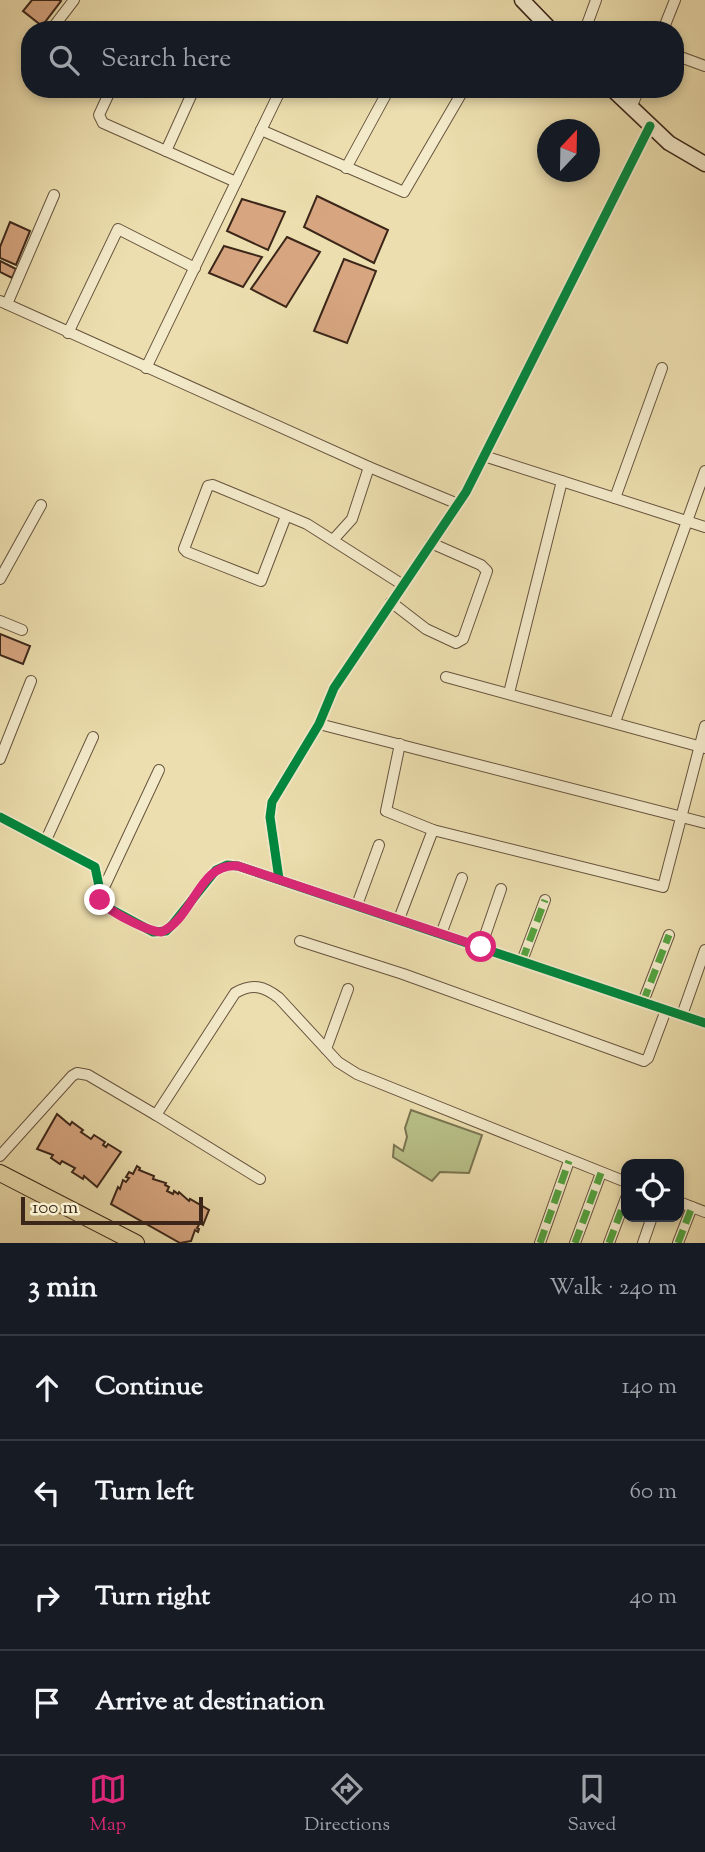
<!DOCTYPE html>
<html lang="en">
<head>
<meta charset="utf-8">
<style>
	:root { --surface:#171b24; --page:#242831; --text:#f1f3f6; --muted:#9ea1a6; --line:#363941; --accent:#db2777 }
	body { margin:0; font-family:"Sorts Mill Goudy",serif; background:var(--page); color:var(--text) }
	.controls { position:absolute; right:21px; bottom:21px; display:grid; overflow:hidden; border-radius:14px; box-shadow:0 4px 10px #0003 }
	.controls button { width:63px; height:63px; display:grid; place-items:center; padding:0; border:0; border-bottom:2px solid var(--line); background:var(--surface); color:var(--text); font:35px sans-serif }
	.compass { position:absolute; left:537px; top:119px; width:63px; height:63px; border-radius:50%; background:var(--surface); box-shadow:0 4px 10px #0003; rotate:22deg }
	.scale { position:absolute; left:21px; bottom:18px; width:182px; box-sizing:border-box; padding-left:7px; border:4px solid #3b2619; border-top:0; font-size:19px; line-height:24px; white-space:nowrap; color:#3b2619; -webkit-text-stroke:5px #f3eaca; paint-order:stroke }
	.stop { position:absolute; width:21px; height:21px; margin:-16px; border:5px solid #db2777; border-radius:50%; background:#fff }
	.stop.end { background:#db2777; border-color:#fff; box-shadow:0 2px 7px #0008 }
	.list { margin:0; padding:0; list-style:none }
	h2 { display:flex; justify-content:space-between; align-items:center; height:91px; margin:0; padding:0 28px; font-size:30px }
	h2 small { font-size:23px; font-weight:400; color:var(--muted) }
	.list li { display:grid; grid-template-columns:46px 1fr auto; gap:21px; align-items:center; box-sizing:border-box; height:105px; padding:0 28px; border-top:2px solid var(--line) }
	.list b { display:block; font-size:26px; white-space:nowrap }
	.list em { font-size:23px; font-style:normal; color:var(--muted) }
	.icon { flex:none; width:38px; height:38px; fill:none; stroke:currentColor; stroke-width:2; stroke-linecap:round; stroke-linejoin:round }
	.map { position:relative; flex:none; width:705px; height:1243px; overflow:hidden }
	.search { position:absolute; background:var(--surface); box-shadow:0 4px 10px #0003; left:21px; right:21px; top:21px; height:77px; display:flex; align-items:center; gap:18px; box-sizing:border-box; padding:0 24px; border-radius:28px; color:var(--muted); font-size:26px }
	.sheet { height:511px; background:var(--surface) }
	nav { display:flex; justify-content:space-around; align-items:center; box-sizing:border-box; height:98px; border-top:2px solid var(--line); background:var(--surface); font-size:19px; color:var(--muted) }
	nav a { display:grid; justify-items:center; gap:4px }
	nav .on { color:var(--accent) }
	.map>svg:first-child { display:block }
	.green { fill:#b9c189; stroke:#7a7451; stroke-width:2 }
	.building { fill:#d7a681; stroke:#3b2619; stroke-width:2 }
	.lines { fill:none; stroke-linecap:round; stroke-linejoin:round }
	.street-casing { stroke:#67543e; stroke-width:12 }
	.secondary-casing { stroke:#3b2619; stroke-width:17 }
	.primary-casing { stroke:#3b2619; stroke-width:18 }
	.street { stroke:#f3eaca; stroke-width:10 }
	.secondary { stroke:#f3eaca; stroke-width:14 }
	.primary { stroke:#ecdeae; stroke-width:16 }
	.quiet { stroke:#54a340; stroke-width:7; stroke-dasharray:14 7; stroke-linecap:butt }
	.cycleway-casing { stroke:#f3eaca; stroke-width:13 }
	.cycleway { stroke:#00873e; stroke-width:9 }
	.route { stroke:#db2777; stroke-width:9 }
</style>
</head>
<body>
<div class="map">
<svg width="705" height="1243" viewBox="0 0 705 1243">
	<rect width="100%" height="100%" fill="#ecdeae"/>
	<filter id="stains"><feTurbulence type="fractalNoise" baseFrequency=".00286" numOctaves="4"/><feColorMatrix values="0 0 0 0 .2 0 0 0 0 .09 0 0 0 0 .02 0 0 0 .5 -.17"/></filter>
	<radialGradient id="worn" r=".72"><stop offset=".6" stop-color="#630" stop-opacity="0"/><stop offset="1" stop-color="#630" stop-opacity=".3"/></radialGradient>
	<!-- green -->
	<path class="green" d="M 411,1110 L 482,1135 L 469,1173 L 440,1172 L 432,1181 L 393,1157 L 394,1145 L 403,1151 L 407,1137 L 405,1128 Z"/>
	<!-- building -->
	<g class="building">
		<path d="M 32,0 L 59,0 L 61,1 L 42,26 L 23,11 Z"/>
		<path d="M 317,196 L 388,230 L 374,263 L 304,227 Z"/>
		<path d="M 242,199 L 285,212 L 268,250 L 227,231 Z"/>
		<path d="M 10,222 L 30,231 L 16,265 L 0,258 L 0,247 Z"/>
		<path d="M 287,237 L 320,252 L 286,307 L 251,289 Z"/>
		<path d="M 224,246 L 262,257 L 243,287 L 209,273 Z"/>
		<path d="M 344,259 L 376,271 L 347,343 L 314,331 Z"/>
		<path d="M 0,261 L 16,269 L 12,278 L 0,272 Z"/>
		<path d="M 0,634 L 30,646 L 23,664 L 0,655 Z"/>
		<path d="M 57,1114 L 70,1125 L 72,1122 L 83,1130 L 81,1132 L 91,1139 L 94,1135 L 105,1142 L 103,1145 L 106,1147 L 108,1144 L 121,1152 L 97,1187 L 84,1176 L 83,1179 L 72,1172 L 75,1168 L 62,1161 L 60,1164 L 51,1158 L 53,1155 L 37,1149 Z"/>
		<path d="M 137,1166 L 140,1168 L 139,1170 L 154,1176 L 153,1179 L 166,1183 L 165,1185 L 169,1187 L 167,1191 L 173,1194 L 174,1191 L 178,1194 L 179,1192 L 189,1201 L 190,1199 L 209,1210 L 203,1225 L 200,1223 L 197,1228 L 199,1229 L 198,1232 L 195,1230 L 191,1241 L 180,1243 L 111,1204 L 118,1187 L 120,1189 L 123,1180 L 126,1182 L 129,1178 L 126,1177 L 129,1172 L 133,1174 Z"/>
	</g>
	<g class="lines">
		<!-- street casing -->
		<g class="street-casing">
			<g id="street">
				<path d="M 51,30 L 74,0"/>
				<path d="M 585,30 L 596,0"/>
				<path d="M 663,30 L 675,0"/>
				<path d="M 675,55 L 705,66"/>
				<path d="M 111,89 L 99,115 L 103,123 L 236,182"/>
				<path d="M 631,108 L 639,89"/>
				<path d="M 261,130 L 404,192 L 464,89"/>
				<path d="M 166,151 L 194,89"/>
				<path d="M 346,168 L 389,89"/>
				<path d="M 0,301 L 369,467 L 458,504"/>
				<path d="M 7,304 L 54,195"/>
				<path d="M 68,333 L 118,229 L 195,268"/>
				<path d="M 146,368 L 281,89"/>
				<path d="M 484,456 L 705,527"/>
				<path d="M 615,498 L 662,368"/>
				<path d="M 286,516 L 261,581 L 187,552 L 184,549 L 208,486 L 213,485 L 307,524 L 403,585"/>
				<path d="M 333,540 L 352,519 L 369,467"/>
				<path d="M 0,579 L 41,505"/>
				<path d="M 391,602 L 426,629 L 456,643 L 463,639 L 487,571 L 481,565 L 431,543"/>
				<path d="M 0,621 L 22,630"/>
				<path d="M 446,677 L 705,748"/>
				<path d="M 509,693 L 562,481"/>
				<path d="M 615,722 L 705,471"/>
				<path d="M 319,724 L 705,823"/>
				<path d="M 400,744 L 386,811 L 433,830 L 663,887 L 705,726"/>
				<path d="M 0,759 L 31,681"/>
				<path d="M 0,817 L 95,867 L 103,905 L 153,932 L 166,931 L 172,925 L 216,870 L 227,865 L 238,866 L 705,1023"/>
				<path d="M 46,840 L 93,737"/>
				<path d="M 279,879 L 270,817 L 272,802 L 319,724 L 334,688 L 466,492 L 650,126"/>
				<path d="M 100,896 L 159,770"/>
				<path d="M 357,905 L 379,845"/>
				<path d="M 399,919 L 433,830"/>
				<path d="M 441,934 L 462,878"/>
				<path d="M 300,941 L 403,974 L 644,1061 L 648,1058 L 666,1010"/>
				<path d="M 481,947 L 501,889"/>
				<path d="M 522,961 L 545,900"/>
				<path d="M 643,1002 L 669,935"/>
				<path d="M 682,1015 L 705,950"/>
				<path d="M 326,1049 L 348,989"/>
				<path d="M 156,1115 L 260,1179"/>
				<path d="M 0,1156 L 72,1076 L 77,1073 L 88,1075 L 156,1115 L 235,993 C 252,983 264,986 279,998 L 338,1062 L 357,1074 L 626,1182"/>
				<path d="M 679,1202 L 705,1212"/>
				<path d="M 540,1243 L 569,1161"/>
				<path d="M 575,1243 L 601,1173"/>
				<path d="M 609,1243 L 626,1198"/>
				<path d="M 643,1243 L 652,1217"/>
				<path d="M 678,1243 L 692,1207"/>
			</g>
		</g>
		<!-- secondary casing -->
		<g class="secondary-casing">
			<g id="secondary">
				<path d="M 522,0 L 551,30"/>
				<path d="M 612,89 L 669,143 L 705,164"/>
			</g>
		</g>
		<!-- primary casing -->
		<g class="primary-casing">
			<path id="primary" d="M 0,1173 L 136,1243"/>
		</g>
		<!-- street -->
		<use href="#street" class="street"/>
		<!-- secondary -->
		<use href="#secondary" class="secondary"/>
		<!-- primary -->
		<use href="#primary" class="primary"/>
		<!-- quiet -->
		<g class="quiet">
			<path d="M 522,961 L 545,900"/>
			<path d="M 643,1002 L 669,935"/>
			<path d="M 540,1243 L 569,1161"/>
			<path d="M 575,1243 L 601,1173"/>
			<path d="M 609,1243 L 626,1198"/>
			<path d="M 678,1243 L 692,1207"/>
		</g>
		<!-- cycleway casing -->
		<g class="cycleway-casing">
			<g id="cycleway">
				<path d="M 0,817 L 95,867 L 103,905 L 153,932 L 166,931 L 172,925 L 216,870 L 227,865 L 238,866 L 705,1023"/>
				<path d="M 279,879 L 270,817 L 272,802 L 319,724 L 334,688 L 466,492 L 650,126"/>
			</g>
		</g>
		<!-- cycleway -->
		<use href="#cycleway" class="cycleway"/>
	</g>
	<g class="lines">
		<!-- route -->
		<path class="route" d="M 100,900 C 107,911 147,931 161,932 C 193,920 199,861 238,866 L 481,947"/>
	</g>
	<rect width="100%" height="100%" filter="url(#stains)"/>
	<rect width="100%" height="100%" fill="url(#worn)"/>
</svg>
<div class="controls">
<button><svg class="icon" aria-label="locate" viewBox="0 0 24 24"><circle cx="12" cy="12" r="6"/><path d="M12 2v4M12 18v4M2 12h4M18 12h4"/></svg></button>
</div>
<svg class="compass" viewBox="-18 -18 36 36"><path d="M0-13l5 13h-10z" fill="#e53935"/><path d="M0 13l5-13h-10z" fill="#9ea1a6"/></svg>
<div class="scale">100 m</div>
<div class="stop" style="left:481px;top:947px"></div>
<div class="stop end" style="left:100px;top:900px"></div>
<div class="search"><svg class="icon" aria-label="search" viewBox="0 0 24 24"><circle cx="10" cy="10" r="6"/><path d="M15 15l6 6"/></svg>Search here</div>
</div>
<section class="sheet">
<h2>3 min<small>Walk · 240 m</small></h2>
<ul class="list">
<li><svg class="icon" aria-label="ahead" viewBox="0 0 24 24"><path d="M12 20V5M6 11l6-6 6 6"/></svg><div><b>Continue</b></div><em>140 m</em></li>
<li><svg class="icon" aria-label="left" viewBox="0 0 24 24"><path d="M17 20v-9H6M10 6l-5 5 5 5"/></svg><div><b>Turn left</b></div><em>60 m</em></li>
<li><svg class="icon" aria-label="right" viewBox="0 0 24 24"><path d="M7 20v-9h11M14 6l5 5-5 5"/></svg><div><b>Turn right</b></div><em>40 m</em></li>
<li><svg class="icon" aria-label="arrive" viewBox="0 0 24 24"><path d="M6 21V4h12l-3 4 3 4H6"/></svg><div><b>Arrive at destination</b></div></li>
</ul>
</section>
<nav>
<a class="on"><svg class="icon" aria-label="map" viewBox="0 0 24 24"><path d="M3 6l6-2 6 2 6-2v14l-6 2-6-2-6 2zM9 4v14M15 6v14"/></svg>Map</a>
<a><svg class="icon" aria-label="directions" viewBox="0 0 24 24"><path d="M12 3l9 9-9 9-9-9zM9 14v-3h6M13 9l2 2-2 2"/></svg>Directions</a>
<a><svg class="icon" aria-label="saved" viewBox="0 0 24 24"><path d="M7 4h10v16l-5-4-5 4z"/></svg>Saved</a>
</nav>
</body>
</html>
